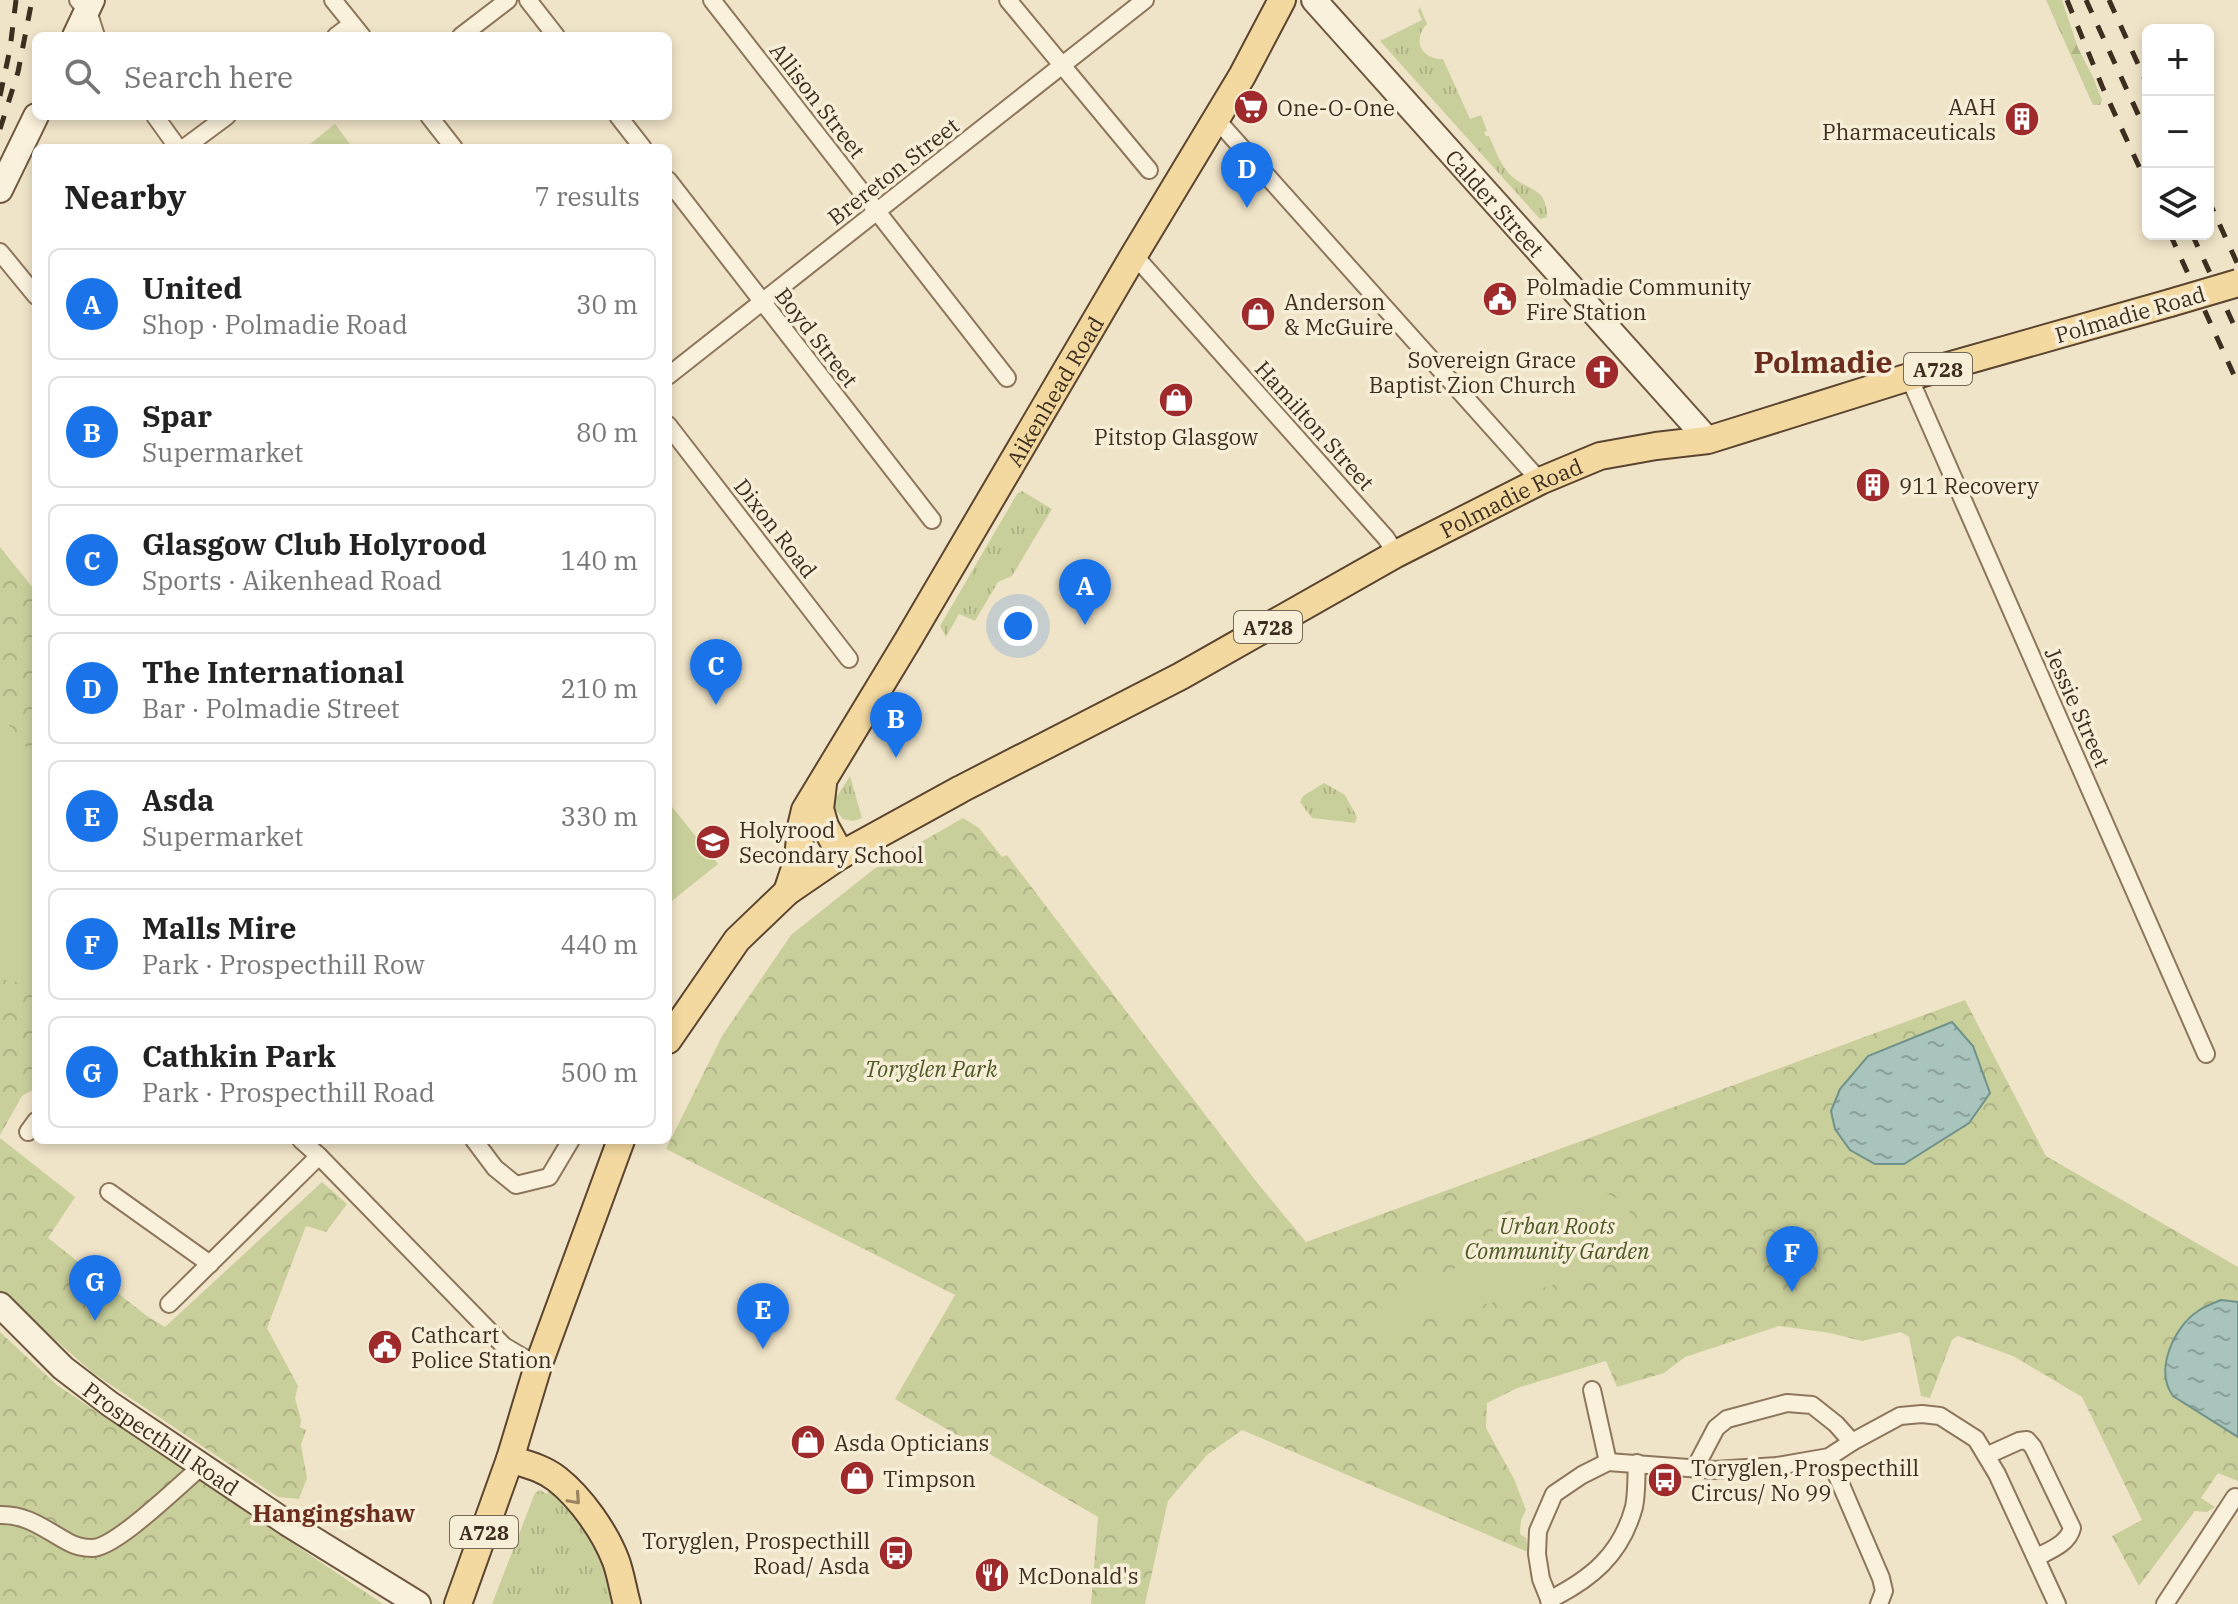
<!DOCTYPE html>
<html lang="en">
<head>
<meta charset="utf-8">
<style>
	:root { --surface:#fff; --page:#f6f6f6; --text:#222; --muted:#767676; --line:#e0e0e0; --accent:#1a73e8 }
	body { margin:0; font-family:"IBM Plex Serif",serif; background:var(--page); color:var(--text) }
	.controls { position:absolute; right:24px; top:24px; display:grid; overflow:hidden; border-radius:12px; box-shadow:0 4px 12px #0003 }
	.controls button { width:72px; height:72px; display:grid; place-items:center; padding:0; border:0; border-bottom:2px solid var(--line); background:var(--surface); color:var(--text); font:40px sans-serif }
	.you { position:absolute; left:1018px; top:626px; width:28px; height:28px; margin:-20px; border:6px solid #fff; border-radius:50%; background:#1a73e8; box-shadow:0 0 0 12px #1a73e833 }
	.badge { display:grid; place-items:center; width:52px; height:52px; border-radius:50%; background:var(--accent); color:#fff; font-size:26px; font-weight:700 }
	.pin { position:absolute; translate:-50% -66px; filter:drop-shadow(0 2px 4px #0008) }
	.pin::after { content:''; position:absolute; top:42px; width:28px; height:24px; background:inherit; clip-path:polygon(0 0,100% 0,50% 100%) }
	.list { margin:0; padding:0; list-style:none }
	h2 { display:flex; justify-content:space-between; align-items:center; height:104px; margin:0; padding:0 32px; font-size:34px }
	h2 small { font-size:26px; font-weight:400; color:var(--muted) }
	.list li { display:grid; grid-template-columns:52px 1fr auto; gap:24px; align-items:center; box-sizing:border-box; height:112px; margin:0 16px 16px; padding:0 16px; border:2px solid var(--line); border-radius:12px }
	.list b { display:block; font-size:30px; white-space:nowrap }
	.list p { margin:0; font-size:26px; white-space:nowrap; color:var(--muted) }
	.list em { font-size:26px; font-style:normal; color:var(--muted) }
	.icon { flex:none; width:44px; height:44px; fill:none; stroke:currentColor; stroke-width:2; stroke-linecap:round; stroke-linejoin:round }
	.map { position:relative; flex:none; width:2238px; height:1604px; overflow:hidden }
	.search { position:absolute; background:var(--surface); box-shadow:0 4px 12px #0003; left:32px; top:32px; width:640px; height:88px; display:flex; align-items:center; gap:20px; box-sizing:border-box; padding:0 28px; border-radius:12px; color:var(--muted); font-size:30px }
	.panel { position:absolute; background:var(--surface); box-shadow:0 4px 12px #0003; left:32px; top:144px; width:640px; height:1000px; border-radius:12px }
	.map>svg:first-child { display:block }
	.grass { fill:url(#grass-tufts) }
	.forest { fill:url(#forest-firs) }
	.park { fill:url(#park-crowns) }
	.garden { fill:#c9cf9b }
	.water { fill:url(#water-ripples); stroke:#6f938a; stroke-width:2 }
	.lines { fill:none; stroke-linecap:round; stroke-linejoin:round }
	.street-casing { stroke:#8d765c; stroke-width:20 }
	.secondary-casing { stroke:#6f573f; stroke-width:28 }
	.primary-casing { stroke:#5b4430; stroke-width:30 }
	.street { stroke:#faf1dc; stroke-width:16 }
	.secondary { stroke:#faf1dc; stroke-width:24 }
	.primary { stroke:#f3d9a0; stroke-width:26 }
	.rail { stroke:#3d2e20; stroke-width:5; stroke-dasharray:14 14; stroke-linecap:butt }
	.primary-bridge-casing { stroke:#5b4430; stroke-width:30; stroke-linecap:butt }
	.primary-bridge { stroke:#f3d9a0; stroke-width:26 }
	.oneway { stroke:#988460 }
	.labels { text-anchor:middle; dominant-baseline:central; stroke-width:7; stroke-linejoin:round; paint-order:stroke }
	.shield { fill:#f7eed8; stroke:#756857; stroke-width:2 }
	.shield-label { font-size:20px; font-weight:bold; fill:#3d2e20 }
	.street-label { font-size:22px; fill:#3d2e20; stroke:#f7eed8 }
	.poi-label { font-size:22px; fill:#3d2e20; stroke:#f7eed8; text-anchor:start }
	.park-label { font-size:22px; font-style:italic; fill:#4d5a26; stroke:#f7eed8 }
	.neighbourhood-label { font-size:24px; font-weight:bold; fill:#6b2e1e; stroke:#f7eed8 }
	.district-label { font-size:30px; font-weight:bold; fill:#6b2e1e; stroke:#f7eed8 }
</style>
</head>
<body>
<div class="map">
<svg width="2238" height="1604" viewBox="0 0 2238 1604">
	<defs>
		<pattern id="grass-tufts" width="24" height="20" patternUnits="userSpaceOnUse" patternTransform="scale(2)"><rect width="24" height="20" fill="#c9cf9b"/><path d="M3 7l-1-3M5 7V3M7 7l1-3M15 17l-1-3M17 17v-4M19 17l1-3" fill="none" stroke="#aeb285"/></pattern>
		<pattern id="forest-firs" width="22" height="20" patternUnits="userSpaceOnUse" patternTransform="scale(2)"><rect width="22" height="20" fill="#c9cf9b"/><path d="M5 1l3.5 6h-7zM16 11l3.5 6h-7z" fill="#aeb285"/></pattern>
		<pattern id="park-crowns" width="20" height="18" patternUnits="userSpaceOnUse" patternTransform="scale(2)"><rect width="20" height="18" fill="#c9cf9b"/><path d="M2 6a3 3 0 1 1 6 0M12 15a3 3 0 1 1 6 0" fill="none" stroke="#aeb285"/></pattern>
		<pattern id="water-ripples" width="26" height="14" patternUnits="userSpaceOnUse" patternTransform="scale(2)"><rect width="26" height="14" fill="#a9c4bc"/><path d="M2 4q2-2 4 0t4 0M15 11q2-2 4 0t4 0" fill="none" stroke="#8ba098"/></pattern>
	</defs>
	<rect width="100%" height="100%" fill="#f0e4c8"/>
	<!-- grass -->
	<g class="grass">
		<path d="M 1420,7 L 1427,24 C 1412,40 1421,59 1443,59 L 1470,119 L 1481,115 L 1487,131 L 1484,132 L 1486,136 L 1489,136 C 1494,147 1499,161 1507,171 C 1523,192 1547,183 1547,217 L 1540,219 L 1380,41 L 1422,20 L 1418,11 Z"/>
		<path d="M 1022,491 L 1052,509 L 1012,576 L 998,582 L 975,621 L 959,614 L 946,637 L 940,626 L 1017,494 Z"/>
		<path d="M 850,776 L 862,818 L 853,821 L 843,819 L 834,808 L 835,799 Z"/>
		<path d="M 1324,783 L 1345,795 L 1357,817 L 1355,823 L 1312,818 L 1300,802 L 1303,796 Z"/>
		<path d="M 550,1488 L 590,1531 L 605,1561 L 616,1604 L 492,1604 L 535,1493 L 540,1490 L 547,1494 Z"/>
	</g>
	<!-- forest -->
	<path class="forest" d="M 2046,0 L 2062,0 L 2078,48 L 2093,77 L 2102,100 L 2100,105 L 2093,105 Z"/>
	<!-- park -->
	<g class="park">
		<path d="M 0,547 L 33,588 L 36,588 L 36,1088 L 22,1096 L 0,1135 Z"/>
		<path d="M 963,818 L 979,828 L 1002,857 L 1007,855 L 1255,1180 L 1306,1242 L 1965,1000 L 2046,1156 L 2238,1267 L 2238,1481 L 2218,1473 L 2201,1498 L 2215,1507 L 2207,1512 L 2195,1511 L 2139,1586 L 2112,1536 L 2142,1520 L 2082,1397 L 2013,1356 L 1958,1336 L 1952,1340 L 1930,1398 L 1921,1396 L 1909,1337 L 1901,1332 L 1862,1341 L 1830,1333 L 1779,1326 L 1685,1357 L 1664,1373 L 1617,1387 L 1606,1361 L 1517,1388 L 1487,1403 L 1486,1428 L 1514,1479 L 1526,1510 L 1521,1520 L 1520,1534 L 1526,1538 L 1528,1552 L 1242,1430 L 1207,1455 L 1168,1501 L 1145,1604 L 1091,1604 L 1098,1517 L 895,1399 L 955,1295 L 666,1149 L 722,1036 L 791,935 L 874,869 Z"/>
		<path d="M 0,1138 L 75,1197 L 48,1238 L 147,1316 L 165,1327 L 322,1182 L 347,1204 L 326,1232 L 306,1226 L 267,1328 L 298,1386 L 295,1398 L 301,1420 L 300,1427 L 306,1430 L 301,1445 L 307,1478 L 299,1499 L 278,1497 L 93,1373 L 0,1291 Z"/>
		<path d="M 0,1332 L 57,1385 L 383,1604 L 0,1604 Z"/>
	</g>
	<!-- garden -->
	<g class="garden">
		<path d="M 335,124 L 353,148 L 305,148 Z"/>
		<path d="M 0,714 L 36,759 L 36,981 L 27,984 L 0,979 Z"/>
		<path d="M 668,802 L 718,864 L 668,904 Z"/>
		<path d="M 1579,1179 L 1627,1204 L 1640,1242 L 1573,1278 L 1525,1294 L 1416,1322 L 1383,1344 L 1366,1317 L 1486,1251 L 1496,1220 Z"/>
	</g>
	<!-- water -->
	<g class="water">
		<path d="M 1952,1022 L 1973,1046 L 1990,1093 L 1969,1123 L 1904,1164 L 1875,1164 L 1850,1150 L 1835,1129 L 1831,1111 L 1840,1089 L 1868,1056 Z"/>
		<path d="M 2221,1300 L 2238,1302 L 2238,1437 L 2173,1396 C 2154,1370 2174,1327 2198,1311 C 2205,1306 2214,1303 2221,1300 Z"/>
	</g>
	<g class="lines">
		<!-- street casing -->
		<g class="street-casing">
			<g id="street">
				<path d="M 78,0 L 88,11 L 96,36"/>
				<path d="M 333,0 L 362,36"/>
				<path d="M 528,0 L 556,36"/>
				<path d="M 712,0 L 1007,378"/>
				<path d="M 1008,0 L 1149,170"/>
				<path d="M 336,36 L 352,24"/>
				<path d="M 461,36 L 508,0"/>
				<path d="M 155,116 L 178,148"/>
				<path d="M 429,116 L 454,148"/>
				<path d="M 618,116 L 643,148"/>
				<path d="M 1216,119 L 1540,481"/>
				<path d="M 184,148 L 227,116"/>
				<path d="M 668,180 L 932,520"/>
				<path d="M 0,252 L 36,296"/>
				<path d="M 1134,255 L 1386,538 L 1396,554"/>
				<path d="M 668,376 L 1145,0"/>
				<path d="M 1909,377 L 2206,1054"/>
				<path d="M 668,425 L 849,659"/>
				<path d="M 28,1132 L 36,1121"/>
				<path d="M 301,1140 L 319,1156 L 504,1346 L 538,1366"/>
				<path d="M 474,1140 L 495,1168 L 516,1185 L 549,1177 L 571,1140"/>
				<path d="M 109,1192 L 210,1264"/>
				<path d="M 169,1304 L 319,1156"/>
				<path d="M 1592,1390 L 1608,1462"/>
				<path d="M 1988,1455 L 2019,1441 L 2027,1440 L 2033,1447 L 2072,1528 C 2068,1544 2050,1550 2037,1557"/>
				<path d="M 1829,1457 L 1881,1578 L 1884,1591 L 1879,1604"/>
				<path d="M 1695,1468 L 1716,1428 L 1727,1419 L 1787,1403 L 1812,1405 L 1836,1424 L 1852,1442"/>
				<path d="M 0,1515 C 27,1514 46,1530 68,1542 C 75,1546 85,1548 92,1548 C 116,1548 180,1484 201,1467"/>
				<path d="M 1549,1600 C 1591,1579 1621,1555 1634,1507 C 1637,1493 1636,1477 1637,1463"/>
				<path d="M 1551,1604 L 1541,1579 L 1537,1554 L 1538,1531 L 1554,1494 L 1582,1475 L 1608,1462 L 1715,1470 L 1777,1466 L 1829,1457 L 1852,1442 L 1900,1416 L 1922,1414 L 1940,1416 L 1976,1439 L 1997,1474 L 2057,1604"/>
				<path d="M 2165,1604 L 2235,1497"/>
			</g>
		</g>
		<!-- secondary casing -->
		<g class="secondary-casing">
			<g id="secondary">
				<path id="s1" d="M 1314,0 L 1708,440"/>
				<path d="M 75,36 L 92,0"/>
				<path d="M 0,190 L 36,116"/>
				<path id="s2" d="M 0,1305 L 63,1368 L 110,1404 L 287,1523 L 418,1604"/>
			</g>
		</g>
		<!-- primary casing -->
		<g class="primary-casing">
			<g id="primary">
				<path d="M 823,784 L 820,809 L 825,826 L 841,855"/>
				<path id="s3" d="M 787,892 L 798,859 L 801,827 L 805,810 L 908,640 L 1134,255 L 1242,76 L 1282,0"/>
				<path id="s4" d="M 668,1040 L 737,940 L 787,892 L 841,855 L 961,789 L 1181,676 L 1396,554 L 1540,481 L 1600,456 L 1656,446 L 1708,440 L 1909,377 L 2170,303"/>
				<path d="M 510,1459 C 526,1464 543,1468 557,1479 C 581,1498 605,1532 616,1561 C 621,1575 623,1590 627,1604"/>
				<path d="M 458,1604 L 510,1459 L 538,1366 L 621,1140"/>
			</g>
		</g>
		<!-- street -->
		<use href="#street" class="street"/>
		<!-- secondary -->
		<use href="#secondary" class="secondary"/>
		<!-- primary -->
		<use href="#primary" class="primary"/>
		<!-- rail -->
		<g class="rail">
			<path d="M 2067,0 L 2102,86 L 2148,186"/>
			<path d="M 2086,0 L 2148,136"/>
			<path d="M 2109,0 L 2148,86"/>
			<path d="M 0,96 L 10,49 L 16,0"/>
			<path d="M 0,129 L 18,72 L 32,0"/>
			<path d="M 2208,199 L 2238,265"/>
			<path d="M 2170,234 L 2238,384"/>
			<path d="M 2192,234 L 2238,334"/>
		</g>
		<!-- primary-bridge casing -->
		<g class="primary-bridge-casing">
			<path id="primary-bridge" d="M 2170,303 L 2238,283"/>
		</g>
		<!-- primary-bridge -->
		<use href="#primary-bridge" class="primary-bridge"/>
	</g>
	<!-- one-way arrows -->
	<defs><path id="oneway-chevron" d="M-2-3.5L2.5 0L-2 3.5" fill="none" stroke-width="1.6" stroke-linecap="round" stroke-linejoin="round" transform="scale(2)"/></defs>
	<use class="oneway" href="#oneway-chevron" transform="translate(575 1499) rotate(48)"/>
	<!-- icons -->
	<defs>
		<g id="supermarket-disc" transform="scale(1.8)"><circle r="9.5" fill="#9e2a2b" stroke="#f7eed8"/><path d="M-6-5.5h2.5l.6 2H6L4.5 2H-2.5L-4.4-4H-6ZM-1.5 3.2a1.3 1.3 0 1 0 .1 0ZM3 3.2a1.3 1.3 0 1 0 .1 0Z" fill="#fff"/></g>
		<g id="building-disc" transform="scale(1.8)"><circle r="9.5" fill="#9e2a2b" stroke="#f7eed8"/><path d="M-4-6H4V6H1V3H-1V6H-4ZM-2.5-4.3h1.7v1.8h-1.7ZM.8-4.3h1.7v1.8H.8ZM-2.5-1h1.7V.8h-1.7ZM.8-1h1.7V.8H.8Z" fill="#fff"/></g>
		<g id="civic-disc" transform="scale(1.8)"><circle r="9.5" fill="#9e2a2b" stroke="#f7eed8"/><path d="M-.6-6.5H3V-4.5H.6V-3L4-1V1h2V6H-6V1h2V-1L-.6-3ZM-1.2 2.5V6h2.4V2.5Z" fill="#fff"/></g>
		<g id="shop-disc" transform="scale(1.8)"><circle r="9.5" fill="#9e2a2b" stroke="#f7eed8"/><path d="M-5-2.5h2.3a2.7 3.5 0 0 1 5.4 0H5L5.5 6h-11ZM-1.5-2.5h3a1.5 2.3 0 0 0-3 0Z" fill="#fff"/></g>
		<g id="church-disc" transform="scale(1.8)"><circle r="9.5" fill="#9e2a2b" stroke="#f7eed8"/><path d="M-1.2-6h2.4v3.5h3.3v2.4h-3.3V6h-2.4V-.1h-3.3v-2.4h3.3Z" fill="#fff"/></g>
		<g id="school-disc" transform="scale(1.8)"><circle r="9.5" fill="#9e2a2b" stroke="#f7eed8"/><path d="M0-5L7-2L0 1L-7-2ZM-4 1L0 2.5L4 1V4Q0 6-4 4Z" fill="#fff"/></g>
		<g id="bus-disc" transform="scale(1.8)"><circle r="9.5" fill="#9e2a2b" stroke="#f7eed8"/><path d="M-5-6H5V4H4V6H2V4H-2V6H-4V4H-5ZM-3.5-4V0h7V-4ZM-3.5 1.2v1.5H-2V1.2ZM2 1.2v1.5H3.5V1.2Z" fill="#fff"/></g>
		<g id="restaurant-disc" transform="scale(1.8)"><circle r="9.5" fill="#9e2a2b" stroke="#f7eed8"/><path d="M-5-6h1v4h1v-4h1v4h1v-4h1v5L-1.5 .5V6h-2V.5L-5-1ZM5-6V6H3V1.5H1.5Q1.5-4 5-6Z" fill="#fff"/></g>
	</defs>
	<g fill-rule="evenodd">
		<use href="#supermarket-disc" x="1251" y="107"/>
		<use href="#building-disc" x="2022" y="119"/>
		<use href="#civic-disc" x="1500" y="299"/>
		<use href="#shop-disc" x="1258" y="314"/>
		<use href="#church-disc" x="1602" y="372"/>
		<use href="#shop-disc" x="1176" y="400"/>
		<use href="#building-disc" x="1873" y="485"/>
		<use href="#school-disc" x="713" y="842"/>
		<use href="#civic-disc" x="385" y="1347"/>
		<use href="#shop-disc" x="808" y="1442"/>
		<use href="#shop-disc" x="857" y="1478"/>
		<use href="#bus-disc" x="1665" y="1480"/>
		<use href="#bus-disc" x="896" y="1553"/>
		<use href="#restaurant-disc" x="992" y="1575"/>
	</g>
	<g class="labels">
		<!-- shield labels -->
		<g class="shield">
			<rect x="1904" y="353" width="68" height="32" rx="6"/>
			<rect x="1234" y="611" width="68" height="32" rx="6"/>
			<rect x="450" y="1516" width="68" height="32" rx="6"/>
		</g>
		<g class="shield-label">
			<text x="1938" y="369">A728</text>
			<text x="1268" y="627">A728</text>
			<text x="484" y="1532">A728</text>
		</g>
		<!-- street labels -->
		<g class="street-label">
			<text transform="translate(818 100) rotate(52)">Allison Street</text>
			<text transform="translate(893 171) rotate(-38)">Brereton Street</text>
			<text stroke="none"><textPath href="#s1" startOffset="272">Calder Street</textPath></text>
			<text transform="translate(2130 314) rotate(-16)">Polmadie Road</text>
			<text transform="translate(817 337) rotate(52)">Boyd Street</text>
			<text stroke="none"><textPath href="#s3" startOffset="572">Aikenhead Road</textPath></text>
			<text transform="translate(1315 425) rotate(48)">Hamilton Street</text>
			<text stroke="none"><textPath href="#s4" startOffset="1016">Polmadie Road</textPath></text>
			<text transform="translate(776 528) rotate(52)">Dixon Road</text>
			<text transform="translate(2078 707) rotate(66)">Jessie Street</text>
			<text stroke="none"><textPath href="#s2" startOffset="210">Prospecthill Road</textPath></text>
		</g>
		<!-- poi labels -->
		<g class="poi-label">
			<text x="1996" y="106" text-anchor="end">AAH<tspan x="1996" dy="25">Pharmaceuticals</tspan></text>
			<text x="1277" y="107">One-O-One</text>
			<text x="1526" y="286">Polmadie Community<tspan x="1526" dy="25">Fire Station</tspan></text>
			<text x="1284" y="301">Anderson<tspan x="1284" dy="25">&amp; McGuire</tspan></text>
			<text x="1576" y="359" text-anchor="end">Sovereign Grace<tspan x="1576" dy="25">Baptist Zion Church</tspan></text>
			<text x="1176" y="436" text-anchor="middle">Pitstop Glasgow</text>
			<text x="1899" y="485">911 Recovery</text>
			<text x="739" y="829">Holyrood<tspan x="739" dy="25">Secondary School</tspan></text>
			<text x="411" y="1334">Cathcart<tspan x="411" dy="25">Police Station</tspan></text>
			<text x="834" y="1442">Asda Opticians</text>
			<text x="1691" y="1467">Toryglen, Prospecthill<tspan x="1691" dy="25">Circus/ No 99</tspan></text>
			<text x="883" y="1478">Timpson</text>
			<text x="870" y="1540" text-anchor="end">Toryglen, Prospecthill<tspan x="870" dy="25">Road/ Asda</tspan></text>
			<text x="1018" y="1575">McDonald's</text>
		</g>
		<!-- park labels -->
		<g class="park-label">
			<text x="931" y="1068">Toryglen Park</text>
			<text x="1557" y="1225">Urban Roots<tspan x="1557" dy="25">Community Garden</tspan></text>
		</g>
		<!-- neighbourhood labels -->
		<g class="neighbourhood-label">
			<text x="334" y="1513">Hangingshaw</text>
		</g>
		<!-- district labels -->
		<g class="district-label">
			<text x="1823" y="361">Polmadie</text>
		</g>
	</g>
</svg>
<div class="controls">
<button>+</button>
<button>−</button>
<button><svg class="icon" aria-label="layers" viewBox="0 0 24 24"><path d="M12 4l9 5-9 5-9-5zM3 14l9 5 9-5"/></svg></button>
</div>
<div class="you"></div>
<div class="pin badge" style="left:1085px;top:625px">A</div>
<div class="pin badge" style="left:896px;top:758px">B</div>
<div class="pin badge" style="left:716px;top:705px">C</div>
<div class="pin badge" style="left:1247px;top:208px">D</div>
<div class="pin badge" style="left:763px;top:1349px">E</div>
<div class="pin badge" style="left:1792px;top:1292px">F</div>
<div class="pin badge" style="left:95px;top:1321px">G</div>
<div class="search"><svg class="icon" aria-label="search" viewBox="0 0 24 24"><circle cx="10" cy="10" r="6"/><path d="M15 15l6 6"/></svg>Search here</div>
<section class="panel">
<h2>Nearby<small>7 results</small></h2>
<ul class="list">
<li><span class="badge">A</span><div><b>United</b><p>Shop · Polmadie Road</p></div><em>30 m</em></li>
<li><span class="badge">B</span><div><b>Spar</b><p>Supermarket</p></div><em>80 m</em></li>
<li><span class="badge">C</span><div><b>Glasgow Club Holyrood</b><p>Sports · Aikenhead Road</p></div><em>140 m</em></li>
<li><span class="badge">D</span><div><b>The International</b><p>Bar · Polmadie Street</p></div><em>210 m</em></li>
<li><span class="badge">E</span><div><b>Asda</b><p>Supermarket</p></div><em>330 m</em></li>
<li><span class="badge">F</span><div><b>Malls Mire</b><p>Park · Prospecthill Row</p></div><em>440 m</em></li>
<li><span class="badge">G</span><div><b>Cathkin Park</b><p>Park · Prospecthill Road</p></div><em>500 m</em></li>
</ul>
</section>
</div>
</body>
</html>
